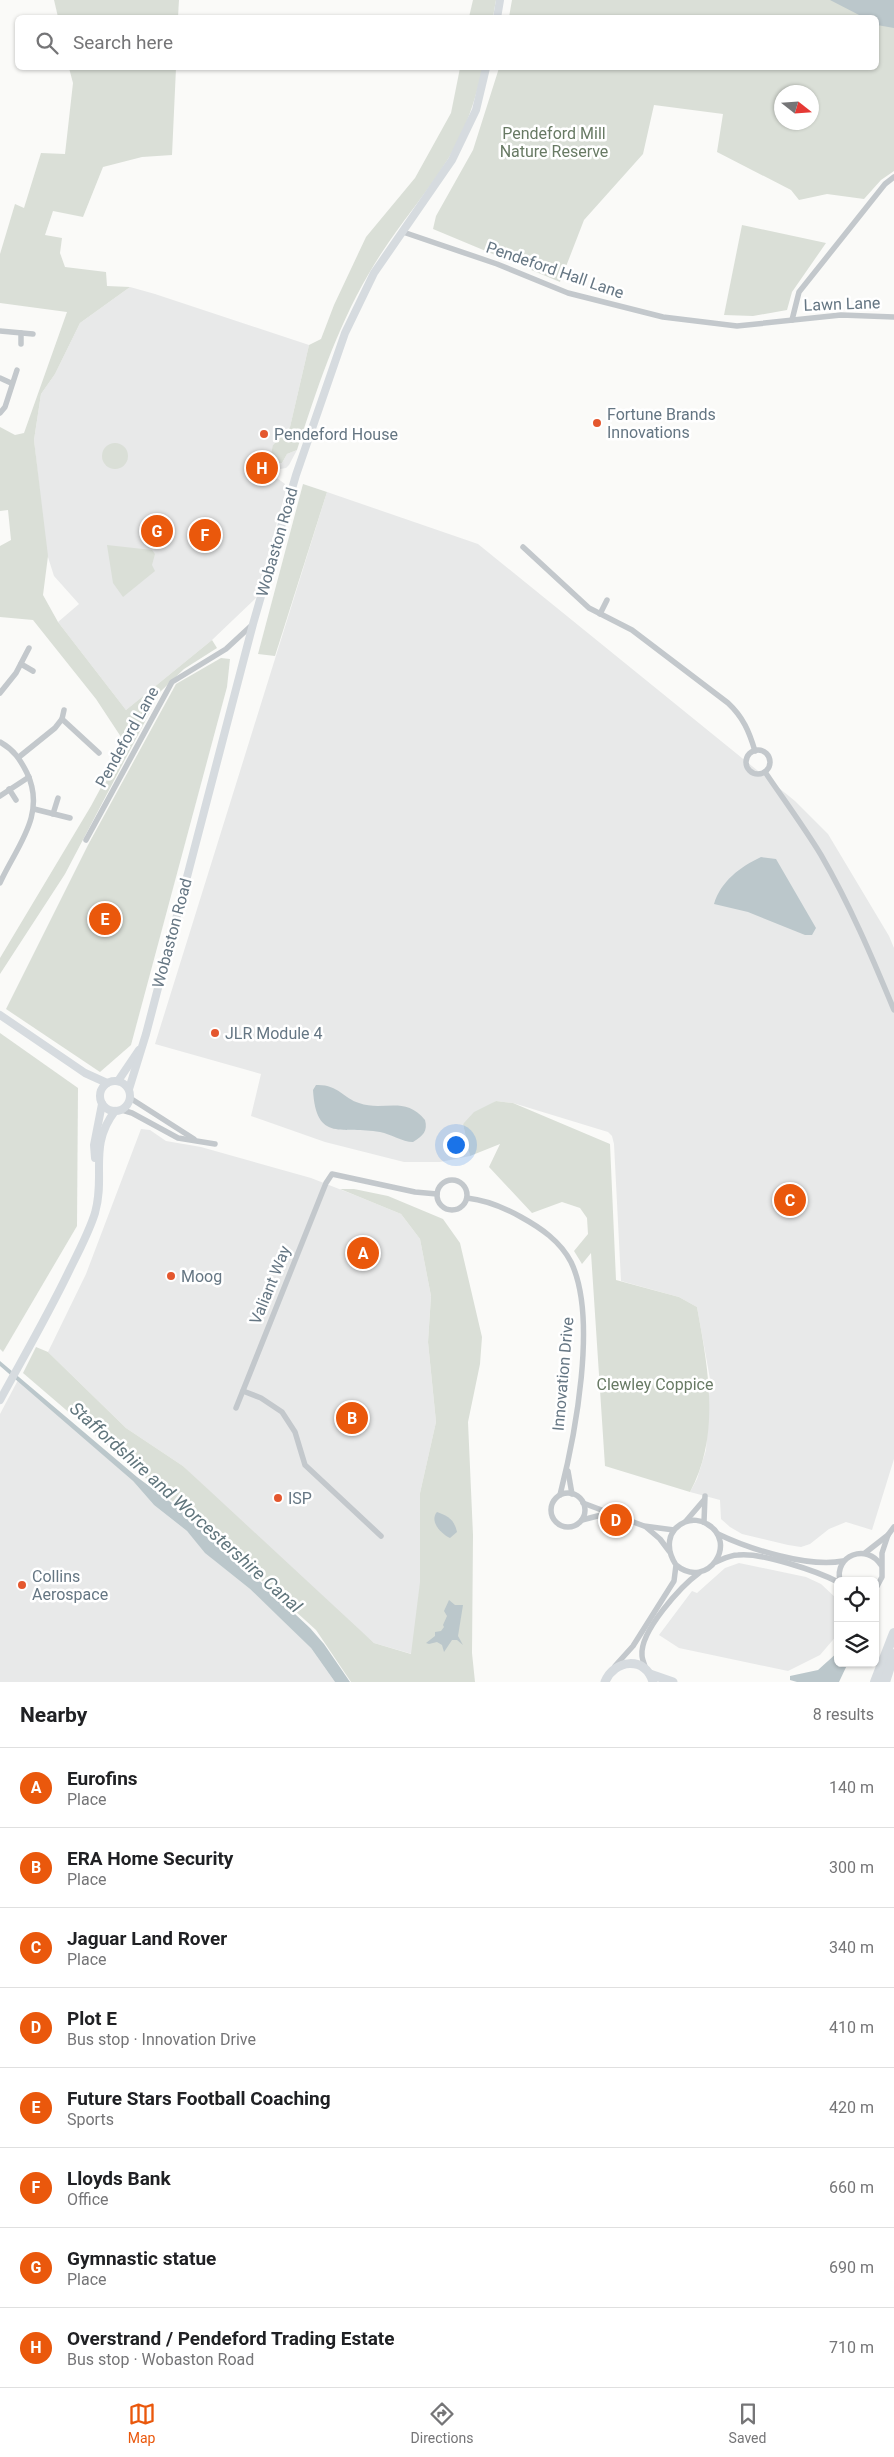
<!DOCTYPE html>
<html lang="en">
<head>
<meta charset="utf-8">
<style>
	:root { --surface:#fff; --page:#f6f6f6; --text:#202124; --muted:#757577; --line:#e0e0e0; --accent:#ea580c }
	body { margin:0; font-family:Roboto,sans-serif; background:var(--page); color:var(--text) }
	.controls { position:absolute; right:15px; bottom:15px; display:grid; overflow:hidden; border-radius:8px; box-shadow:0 1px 4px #0004 }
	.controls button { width:45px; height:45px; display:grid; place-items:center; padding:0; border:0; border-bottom:1px solid var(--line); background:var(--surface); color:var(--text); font:25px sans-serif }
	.compass { position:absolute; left:774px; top:85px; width:45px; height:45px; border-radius:50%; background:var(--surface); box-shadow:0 1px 4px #0004; rotate:107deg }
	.you { position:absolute; left:455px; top:1144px; width:18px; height:18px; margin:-12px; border:4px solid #fff; border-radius:50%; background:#1a73e8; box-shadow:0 0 0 8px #1a73e833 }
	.badge { display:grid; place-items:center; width:32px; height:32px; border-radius:50%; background:var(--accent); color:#fff; font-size:16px; font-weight:700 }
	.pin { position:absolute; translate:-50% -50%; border:2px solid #fff; box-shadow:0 1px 5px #0006 }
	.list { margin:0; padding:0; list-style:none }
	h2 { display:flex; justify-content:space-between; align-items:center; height:65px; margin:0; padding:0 20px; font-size:21px }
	h2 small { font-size:16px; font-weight:400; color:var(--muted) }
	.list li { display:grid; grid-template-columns:32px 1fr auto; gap:15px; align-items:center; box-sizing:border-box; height:80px; padding:0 20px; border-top:1px solid var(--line) }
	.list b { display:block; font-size:19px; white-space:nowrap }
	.list p { margin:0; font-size:16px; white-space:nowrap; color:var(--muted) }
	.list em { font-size:16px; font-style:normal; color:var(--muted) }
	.icon { flex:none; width:28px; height:28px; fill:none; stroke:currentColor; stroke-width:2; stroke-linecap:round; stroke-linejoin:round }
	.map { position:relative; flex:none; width:894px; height:1682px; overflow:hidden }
	.search { position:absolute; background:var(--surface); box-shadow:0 1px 4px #0004; left:15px; right:15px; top:15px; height:55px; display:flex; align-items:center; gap:12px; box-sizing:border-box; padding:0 18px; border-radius:8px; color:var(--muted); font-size:19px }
	.sheet { height:705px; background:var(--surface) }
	nav { display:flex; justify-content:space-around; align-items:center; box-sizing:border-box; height:70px; border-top:1px solid var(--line); background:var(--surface); font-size:14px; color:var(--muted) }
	nav a { display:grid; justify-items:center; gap:2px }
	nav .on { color:var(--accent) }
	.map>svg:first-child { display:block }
	.built { fill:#e8e9e9 }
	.green { fill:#dadfd7; fill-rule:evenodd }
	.water { fill:#bbc7cb }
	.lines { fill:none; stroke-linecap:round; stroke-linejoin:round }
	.street { stroke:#c3c8cc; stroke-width:5.5 }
	.secondary { stroke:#d6dbdf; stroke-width:8 }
	.primary { stroke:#d6dbdf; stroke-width:9 }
	.highway { stroke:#d6dbdf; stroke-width:10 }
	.poi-dot { fill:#e4572e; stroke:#fff; stroke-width:2 }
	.labels { text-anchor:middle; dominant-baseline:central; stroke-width:5; stroke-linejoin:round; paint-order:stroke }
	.park-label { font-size:16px; fill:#687a64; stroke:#fff }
	.street-label { font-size:16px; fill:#657683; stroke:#fff }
	.poi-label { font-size:16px; fill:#657683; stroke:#fff; text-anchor:start }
	.water-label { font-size:18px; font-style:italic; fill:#60757c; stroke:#fff }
</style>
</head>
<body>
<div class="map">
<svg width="894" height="1682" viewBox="0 0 894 1682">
	<rect width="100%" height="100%" fill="#fafaf8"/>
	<!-- built -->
	<g class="built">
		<path d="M 130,287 L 155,294 L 309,345 L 290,427 L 273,445 L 274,460 L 277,463 L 282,463 L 287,454 L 297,450 L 289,465 L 286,468 L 280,469 L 277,478 L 285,484 L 286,490 L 256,598 L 212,640 L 126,710 L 58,622 L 79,604 L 54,576 L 46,551 L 34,440 L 41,394 L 55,374 L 80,323 Z"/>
		<path d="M 327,492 L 478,544 L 795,801 L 828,834 L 889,936 L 894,948 L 894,1459 L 872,1530 L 846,1522 L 829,1529 L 810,1544 L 801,1547 L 788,1545 L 742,1534 L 730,1527 L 721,1519 L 720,1500 L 690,1492 L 697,1479 L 706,1450 L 710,1379 L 697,1307 L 679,1297 L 621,1281 L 614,1144 L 612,1136 L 608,1132 L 513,1103 L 496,1101 L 463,1124 L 470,1156 L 440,1162 L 404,1162 L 325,1142 L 251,1116 L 261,1074 L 155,1044 Z"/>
		<path d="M 141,1129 L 150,1130 L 166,1141 L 201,1147 L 311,1178 L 357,1196 L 401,1214 L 420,1239 L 431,1296 L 428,1342 L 436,1422 L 420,1493 L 424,1552 L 412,1654 L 374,1643 L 310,1588 L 183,1466 L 126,1428 L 48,1352 L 86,1274 Z"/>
		<path d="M 18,1380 L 133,1481 L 154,1505 L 187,1531 L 214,1560 L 250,1589 L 285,1622 L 311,1648 L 335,1682 L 0,1682 L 0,1414 Z"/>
		<path d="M 739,1563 L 806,1577 L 821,1584 L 837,1599 L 838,1634 L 820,1655 L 788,1671 L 679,1648 L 659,1635 L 692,1591 L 697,1593 L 725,1568 Z"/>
	</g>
	<!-- green -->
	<g class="green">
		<path d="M 54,0 L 179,0 L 178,17 L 58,17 Z"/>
		<path d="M 473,0 L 496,0 L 493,17 L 469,17 Z"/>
		<path d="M 512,0 L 894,0 L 894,171 L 881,180 L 864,199 L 827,194 L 799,200 L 791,190 L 717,152 L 723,114 L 654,105 L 643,154 L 584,220 L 560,282 L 433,229 L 436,216 L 473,150 L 499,68 L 876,68 L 876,18 L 509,17 ZM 782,92 L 812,92 L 812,122 L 782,122 Z"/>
		<path d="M 69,68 L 176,68 L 172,155 L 142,157 L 103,167 L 83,217 L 53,211 L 45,235 L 62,238 L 60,253 L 65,267 L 106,272 L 107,286 L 130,287 L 80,323 L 55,374 L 41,394 L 34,440 L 48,556 L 43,595 L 58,622 L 126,710 L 212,640 L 217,648 L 184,669 L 161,691 L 65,874 L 0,974 L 0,958 L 91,806 L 125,743 L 96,699 L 33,620 L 0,617 L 0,546 L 11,540 L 8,510 L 0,511 L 0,427 L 15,435 L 24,433 L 67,312 L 0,303 L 0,254 L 15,204 L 24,208 L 41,153 L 65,154 L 73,83 Z"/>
		<path d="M 460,68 L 483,68 C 475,100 466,131 448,159 C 423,199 391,234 368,275 C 336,330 317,389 297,450 L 287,454 L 282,463 L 277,463 L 271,454 L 273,445 L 290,427 L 309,345 L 321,339 L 334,305 L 366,237 L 415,178 L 451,113 Z"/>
		<path d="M 742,225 L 826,243 L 792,292 L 787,310 L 753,316 L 724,315 Z"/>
		<circle cx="115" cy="456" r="13"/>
		<path d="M 303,484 L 327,492 L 275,656 L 258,654 Z"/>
		<path d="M 107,545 L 152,550 L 155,554 L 152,565 L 155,571 L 123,597 L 113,583 Z"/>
		<path d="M 221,658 L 230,659 L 227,687 L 131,1045 L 100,1072 L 6,1009 L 88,845 L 176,684 Z"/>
		<path d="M 0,1033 L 78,1088 L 77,1226 L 3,1352 L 0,1349 Z"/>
		<path d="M 496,1101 L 513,1103 L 610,1144 L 616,1280 L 679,1297 L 697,1307 C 708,1367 721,1435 690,1492 L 605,1466 L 591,1253 L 582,1264 L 574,1251 L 588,1234 L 587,1218 L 580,1208 L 562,1202 L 532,1213 L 489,1167 L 500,1144 L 470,1156 L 463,1124 L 474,1112 Z"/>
		<path d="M 340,1189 L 354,1189 L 388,1196 L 443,1219 L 460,1243 L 482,1337 L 480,1364 L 468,1422 L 473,1535 L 472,1653 L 475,1682 L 351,1682 L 316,1630 L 213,1536 L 23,1373 L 36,1347 L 48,1352 L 126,1428 L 183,1466 L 374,1643 L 411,1654 L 420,1582 L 420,1493 L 436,1422 L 428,1342 L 431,1296 L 420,1239 L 401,1214 Z"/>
	</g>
	<!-- water -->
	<g class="water">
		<path d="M 830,0 L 894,0 L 894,28 L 877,25 L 876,18 L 863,17 Z"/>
		<path d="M 761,857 L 776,859 L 816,928 L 812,935 L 805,935 L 748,912 L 714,904 C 721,881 740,867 761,857 Z"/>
		<path d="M 316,1085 C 338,1084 343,1098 359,1103 C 383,1112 405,1095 425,1120 C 428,1131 423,1136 413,1142 C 402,1142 391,1134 380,1132 C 343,1125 316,1144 313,1090 Z"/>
		<path d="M 0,1361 L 137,1477 L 192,1518 L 310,1628 L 324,1644 L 350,1682 L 335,1682 L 311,1648 L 250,1589 L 205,1553 L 187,1531 L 154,1505 L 133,1481 L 0,1366 Z"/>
		<path d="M 437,1512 C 448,1516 454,1519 457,1532 L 450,1538 C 441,1534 429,1521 437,1512 Z"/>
		<path d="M 449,1600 L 455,1605 L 463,1605 L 458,1636 L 463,1645 L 457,1640 L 452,1640 L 444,1652 L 442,1645 L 437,1642 L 429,1644 L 426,1643 L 435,1636 L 435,1632 L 441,1631 L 444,1627 L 443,1625 L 447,1616 L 444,1611 Z"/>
		<path d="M 838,1652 L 838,1663 L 848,1663 L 839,1682 L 797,1682 L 790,1680 L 790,1676 L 818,1670 Z"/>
	</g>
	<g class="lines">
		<!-- street -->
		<g class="street">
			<path d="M 403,232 L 497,264 L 568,293 L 663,317 L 737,326 L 841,315 L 894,317"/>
			<path d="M 792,320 L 799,292 L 885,184 L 894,177"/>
			<path d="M 0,331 L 33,334"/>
			<path d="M 21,344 L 21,333"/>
			<path d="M 0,378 L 11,383"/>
			<path d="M 0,413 L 5,407 L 17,370"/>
			<path d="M 523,547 L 589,608 L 632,630 L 728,703 C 743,717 749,731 755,751"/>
			<path d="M 600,614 L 607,600"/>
			<path d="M 21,664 L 33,671"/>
			<path d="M 0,693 L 16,673 L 29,648"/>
			<path d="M 62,719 L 64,710"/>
			<path d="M 0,742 C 14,750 20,759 27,773 C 47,815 16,847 0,883"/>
			<circle cx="758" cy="762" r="12"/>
			<path d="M 19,757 L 55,728 L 62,719 L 99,753"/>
			<path d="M 765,772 C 784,800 804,827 821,855 C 850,905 872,957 894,1010"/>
			<path d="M 9,789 L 16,800"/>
			<path d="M 0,796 L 29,777"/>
			<path d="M 34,809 L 70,818"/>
			<path d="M 53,814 L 58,798"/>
			<path d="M 86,840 L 172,682 L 226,649 L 252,625"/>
			<path d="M 130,1098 L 194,1139"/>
			<path d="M 122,1110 L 132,1113 L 178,1138 L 215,1144"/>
			<circle cx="452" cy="1195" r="15"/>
			<path d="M 467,1198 C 485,1200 505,1208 521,1217 C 541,1228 560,1241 571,1262 C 598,1318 575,1436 560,1495"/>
			<path d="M 243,1391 L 261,1398 L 282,1412 L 295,1432 L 305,1465 L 381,1536"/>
			<path d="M 236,1408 L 326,1183 L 332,1174 L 415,1192 L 437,1194"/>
			<path d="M 568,1471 L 572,1494"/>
			<circle cx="568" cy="1510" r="17"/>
			<path d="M 583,1503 L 644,1526 L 674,1530"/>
			<path d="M 582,1520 L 609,1513"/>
			<path d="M 686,1521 L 704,1500"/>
			<path d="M 704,1522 L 705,1496"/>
			<path d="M 646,1527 L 660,1539 L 669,1551"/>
			<path d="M 718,1534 C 749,1549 809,1568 843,1561"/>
			<path d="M 865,1553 L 888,1535 L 894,1527"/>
			<path d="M 716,1562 C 723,1559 730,1555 738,1555 C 760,1552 817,1571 838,1582"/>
			<path d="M 840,1581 C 834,1555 867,1543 881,1565"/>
			<path d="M 875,1590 L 882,1577 L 882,1553 L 888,1535"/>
			<path d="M 615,1666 L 633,1646 L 674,1581 L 676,1565 C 666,1550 666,1530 685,1522 C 692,1519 701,1520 707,1524 C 739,1542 708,1591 676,1565"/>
			<path d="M 646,1670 C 645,1665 642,1660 642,1655 C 640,1631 681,1586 699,1573"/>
		</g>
		<!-- secondary -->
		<g class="secondary">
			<path d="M 497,18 L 500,0"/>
			<path d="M 0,1015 L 85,1073 L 107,1083"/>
			<circle cx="115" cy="1096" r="15"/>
			<path d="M 118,1081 L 139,1050"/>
			<path d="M 129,1089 L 146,1034 L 253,624 L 296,475 L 345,333 L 374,273 L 452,160 L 476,110 L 486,68"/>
			<path d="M 95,1158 L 94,1145 L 102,1104"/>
			<path d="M 0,1400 C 24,1356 49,1313 70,1269 C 79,1251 89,1232 95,1213 C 106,1175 88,1146 115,1111"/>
		</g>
		<!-- primary -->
		<g class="primary">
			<path d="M 650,1674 L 673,1682"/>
			<path d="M 605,1682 C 614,1659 646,1656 653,1682"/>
		</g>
		<!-- highway -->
		<g class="highway">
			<path d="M 875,1682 L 894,1633"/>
			<path d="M 885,1682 L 894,1654"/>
		</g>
	</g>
	<!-- markers -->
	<g class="poi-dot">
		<circle cx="597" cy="423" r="5"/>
		<circle cx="264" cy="434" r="5"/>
		<circle cx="215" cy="1033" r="5"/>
		<circle cx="171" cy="1276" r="5"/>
		<circle cx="278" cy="1498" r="5"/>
		<circle cx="22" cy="1585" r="5"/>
	</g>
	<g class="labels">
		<!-- park labels -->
		<g class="park-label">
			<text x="554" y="133">Pendeford Mill<tspan x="554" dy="18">Nature Reserve</tspan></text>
			<text x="655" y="1384">Clewley Coppice</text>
		</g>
		<!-- street labels -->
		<g class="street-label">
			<text transform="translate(555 270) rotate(19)">Pendeford Hall Lane</text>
			<text transform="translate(842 304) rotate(-2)">Lawn Lane</text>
			<text transform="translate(277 542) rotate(-74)">Wobaston Road</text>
			<text transform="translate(127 737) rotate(-61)">Pendeford Lane</text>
			<text transform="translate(172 933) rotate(-75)">Wobaston Road</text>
			<text transform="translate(270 1285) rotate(-68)">Valiant Way</text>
			<text transform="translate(563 1374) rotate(-85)">Innovation Drive</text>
		</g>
		<!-- poi labels -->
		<g class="poi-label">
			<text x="607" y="414">Fortune Brands<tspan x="607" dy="18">Innovations</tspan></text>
			<text x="274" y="434">Pendeford House</text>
			<text x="225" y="1033">JLR Module 4</text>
			<text x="181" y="1276">Moog</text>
			<text x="288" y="1498">ISP</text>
			<text x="32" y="1576">Collins<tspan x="32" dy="18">Aerospace</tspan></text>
		</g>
		<!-- water labels -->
		<g class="water-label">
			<text transform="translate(186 1507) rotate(42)">Staffordshire and Worcestershire Canal</text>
		</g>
	</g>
</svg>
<div class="controls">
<button><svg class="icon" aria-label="locate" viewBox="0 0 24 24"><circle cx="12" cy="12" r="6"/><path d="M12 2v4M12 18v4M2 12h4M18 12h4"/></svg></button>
<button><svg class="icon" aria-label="layers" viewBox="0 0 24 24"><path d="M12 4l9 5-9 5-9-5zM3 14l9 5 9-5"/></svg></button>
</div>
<svg class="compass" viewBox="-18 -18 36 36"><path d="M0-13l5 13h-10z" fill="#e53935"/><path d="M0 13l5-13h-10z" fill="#757577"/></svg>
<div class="you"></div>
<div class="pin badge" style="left:363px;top:1253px">A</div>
<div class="pin badge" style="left:352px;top:1418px">B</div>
<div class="pin badge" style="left:790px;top:1200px">C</div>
<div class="pin badge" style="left:616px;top:1520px">D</div>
<div class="pin badge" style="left:105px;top:919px">E</div>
<div class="pin badge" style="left:205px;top:535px">F</div>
<div class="pin badge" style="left:157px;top:531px">G</div>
<div class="pin badge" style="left:262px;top:468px">H</div>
<div class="search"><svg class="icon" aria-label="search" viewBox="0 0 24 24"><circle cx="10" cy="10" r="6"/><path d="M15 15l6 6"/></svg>Search here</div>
</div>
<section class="sheet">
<h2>Nearby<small>8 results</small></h2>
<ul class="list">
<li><span class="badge">A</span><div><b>Eurofins</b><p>Place</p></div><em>140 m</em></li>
<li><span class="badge">B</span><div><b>ERA Home Security</b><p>Place</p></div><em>300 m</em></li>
<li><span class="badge">C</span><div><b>Jaguar Land Rover</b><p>Place</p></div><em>340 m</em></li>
<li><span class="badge">D</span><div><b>Plot E</b><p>Bus stop · Innovation Drive</p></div><em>410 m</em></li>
<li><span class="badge">E</span><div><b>Future Stars Football Coaching</b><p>Sports</p></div><em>420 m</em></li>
<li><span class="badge">F</span><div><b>Lloyds Bank</b><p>Office</p></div><em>660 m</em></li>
<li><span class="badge">G</span><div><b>Gymnastic statue</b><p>Place</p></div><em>690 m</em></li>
<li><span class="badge">H</span><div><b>Overstrand / Pendeford Trading Estate</b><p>Bus stop · Wobaston Road</p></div><em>710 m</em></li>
</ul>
</section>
<nav>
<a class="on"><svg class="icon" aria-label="map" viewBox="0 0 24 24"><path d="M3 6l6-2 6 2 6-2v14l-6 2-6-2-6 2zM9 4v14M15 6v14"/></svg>Map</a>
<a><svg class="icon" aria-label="directions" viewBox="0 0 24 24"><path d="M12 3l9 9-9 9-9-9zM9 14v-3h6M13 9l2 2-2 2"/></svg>Directions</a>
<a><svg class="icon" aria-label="saved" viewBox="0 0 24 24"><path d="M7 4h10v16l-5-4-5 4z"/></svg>Saved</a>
</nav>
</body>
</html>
